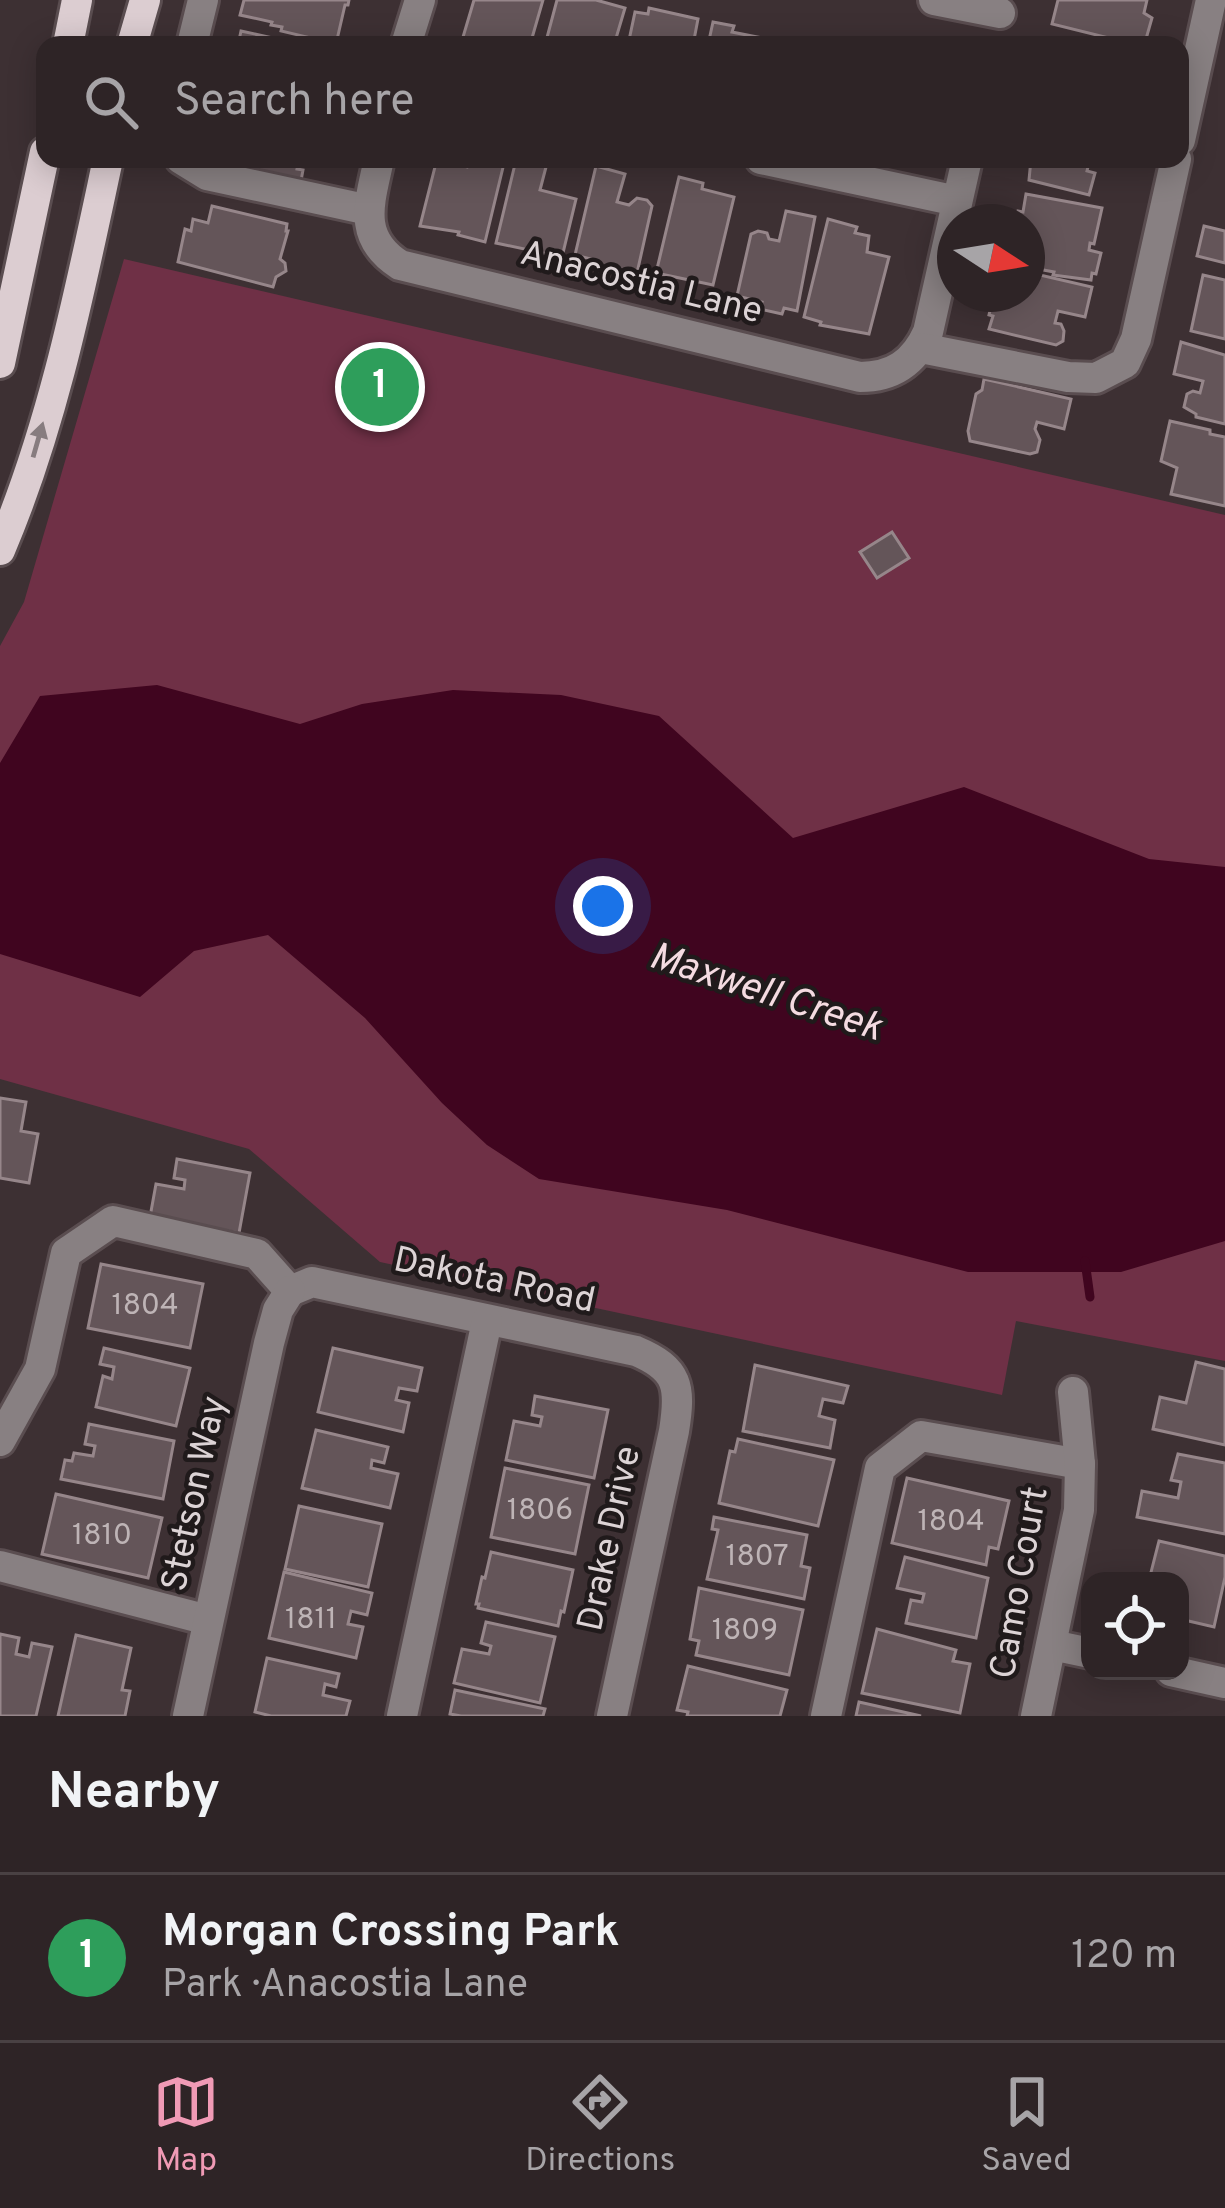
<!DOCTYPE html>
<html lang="en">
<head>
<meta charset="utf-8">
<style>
	:root { --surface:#2e2426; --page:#3a3032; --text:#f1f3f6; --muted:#a7a4a7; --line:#494143; --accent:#f09ab5 }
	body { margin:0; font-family:Overpass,sans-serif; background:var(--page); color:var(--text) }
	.controls { position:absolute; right:36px; bottom:36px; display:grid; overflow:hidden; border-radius:24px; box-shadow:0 6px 30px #0003 }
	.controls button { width:108px; height:108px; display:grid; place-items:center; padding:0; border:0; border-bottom:3px solid var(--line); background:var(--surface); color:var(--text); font:60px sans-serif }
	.compass { position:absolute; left:937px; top:204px; width:108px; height:108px; border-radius:50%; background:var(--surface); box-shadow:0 6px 30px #0003; rotate:102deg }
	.you { position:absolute; left:603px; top:906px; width:42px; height:42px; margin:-30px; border:9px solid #fff; border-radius:50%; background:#1a73e8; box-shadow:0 0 0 18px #1a73e833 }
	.badge { display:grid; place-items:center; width:78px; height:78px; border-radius:50%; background:var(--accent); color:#fff; font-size:39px; font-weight:700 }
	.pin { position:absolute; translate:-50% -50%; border:6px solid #fff; box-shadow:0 3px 12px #0006 }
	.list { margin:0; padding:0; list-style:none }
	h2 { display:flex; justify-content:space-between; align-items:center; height:156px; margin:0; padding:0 48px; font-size:51px }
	h2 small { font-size:39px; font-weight:400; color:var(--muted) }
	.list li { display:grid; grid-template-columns:78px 1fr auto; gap:36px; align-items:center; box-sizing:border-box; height:168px; padding:0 48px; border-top:3px solid var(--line) }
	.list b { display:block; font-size:45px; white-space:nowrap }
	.list p { margin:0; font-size:39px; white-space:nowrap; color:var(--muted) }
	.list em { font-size:39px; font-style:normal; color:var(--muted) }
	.icon { flex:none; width:66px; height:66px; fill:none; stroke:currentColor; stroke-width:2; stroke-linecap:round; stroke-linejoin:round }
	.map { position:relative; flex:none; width:1225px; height:1716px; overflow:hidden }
	.search { position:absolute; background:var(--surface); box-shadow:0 6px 30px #0003; left:36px; right:36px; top:36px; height:132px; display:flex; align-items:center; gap:30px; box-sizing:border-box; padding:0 42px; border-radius:24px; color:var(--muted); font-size:45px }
	.sheet { height:324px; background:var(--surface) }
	nav { display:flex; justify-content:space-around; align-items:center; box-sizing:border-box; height:168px; border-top:3px solid var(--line); background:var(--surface); font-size:33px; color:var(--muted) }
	nav a { display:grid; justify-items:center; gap:6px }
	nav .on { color:var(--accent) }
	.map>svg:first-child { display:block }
	.green { fill:#6f3046 }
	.water { fill:#40051f }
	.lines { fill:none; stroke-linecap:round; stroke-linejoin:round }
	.stream { stroke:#40051f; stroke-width:9 }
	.building { fill:#645559; stroke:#96868a; stroke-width:3 }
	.minor-casing { stroke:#5a4d50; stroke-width:36 }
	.major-casing { stroke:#5a4d50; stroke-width:36 }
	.minor { stroke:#888082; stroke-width:30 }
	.major { stroke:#dccdd1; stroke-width:30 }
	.oneway { fill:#877c7f }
	.labels { text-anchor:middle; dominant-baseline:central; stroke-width:9; stroke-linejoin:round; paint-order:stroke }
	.number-label { font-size:30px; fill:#beb4b6 }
	.street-label { font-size:36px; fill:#dcd3d5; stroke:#201a1b }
	.water-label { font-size:39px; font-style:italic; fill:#f4dbe1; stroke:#201a1b }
</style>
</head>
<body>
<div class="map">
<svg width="1225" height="1716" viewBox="0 0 1225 1716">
	<rect width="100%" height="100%" fill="#3d3033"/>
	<!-- green -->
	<path class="green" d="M 124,259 L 1225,515 L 1225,1361 L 1016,1321 L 1002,1395 L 380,1262 L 249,1149 L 0,1079 L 0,646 L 24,602 Z"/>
	<!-- water -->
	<path class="water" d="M 157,685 L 300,724 L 362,704 L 453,690 L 561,695 L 659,716 L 793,838 L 964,787 L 1149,859 L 1225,867 L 1225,1241 L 1121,1272 L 968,1272 L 727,1210 L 539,1179 L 487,1145 L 442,1103 L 365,1018 L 268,935 L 194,951 L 140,997 L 0,954 L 0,763 L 40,696 Z"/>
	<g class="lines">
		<!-- stream -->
		<path class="stream" d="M 1085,1261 L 1090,1297"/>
	</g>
	<!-- building -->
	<g class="building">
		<path d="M 244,0 L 349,0 L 348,5 L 345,5 L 336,44 L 281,31 L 282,27 L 271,25 L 272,22 L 240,15 Z"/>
		<path d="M 474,0 L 543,0 L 530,45 L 484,45 L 463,37 Z"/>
		<path d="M 557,0 L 596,0 L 625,8 L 614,45 L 545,45 Z"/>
		<path d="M 1058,0 L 1147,0 L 1144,13 L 1152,18 L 1146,39 L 1143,38 L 1141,45 L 1137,45 L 1052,24 Z"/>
		<path d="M 649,8 L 698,19 L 693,45 L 628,45 L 635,12 L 648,14 Z"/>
		<path d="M 713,22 L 734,26 L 732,32 L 777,41 L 776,45 L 708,45 Z"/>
		<path d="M 241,31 L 304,45 L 238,45 Z"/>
		<path d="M 238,159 L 314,159 L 313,163 L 299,160 L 297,169 L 303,170 L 300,186 L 237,168 Z"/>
		<path d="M 437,159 L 457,159 L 456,164 L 467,167 L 469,159 L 505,159 L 485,242 L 458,235 L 459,232 L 420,226 Z"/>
		<path d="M 1031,159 L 1116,159 L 1115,166 L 1090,159 L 1087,171 L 1095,173 L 1089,195 L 1029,180 Z"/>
		<path d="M 516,160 L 546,167 L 540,190 L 576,199 L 562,257 L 496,243 Z"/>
		<path d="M 596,166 L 625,174 L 617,202 L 629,205 L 637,198 L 647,200 L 652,206 L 637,273 L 621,269 L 620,274 L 589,267 L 591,259 L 575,255 Z"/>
		<path d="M 679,177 L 703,183 L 702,189 L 734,197 L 713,285 L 656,273 Z"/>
		<path d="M 1026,194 L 1102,208 L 1094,244 L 1090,243 L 1089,250 L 1101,253 L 1096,274 L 1092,273 L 1091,280 L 1053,275 L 1054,272 L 1027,267 L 1027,222 L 1016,222 L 1018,211 L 1023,212 Z"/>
		<path d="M 212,206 L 287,224 L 286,231 L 288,231 L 280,259 L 285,263 L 286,271 L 276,277 L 273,287 L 178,262 L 185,229 L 191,231 L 193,219 L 208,223 Z"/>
		<path d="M 786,211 L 815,217 L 797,311 L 784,308 L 782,314 L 760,309 L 762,302 L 737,296 L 751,234 L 758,231 L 767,233 L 769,239 L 779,241 Z"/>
		<path d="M 828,219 L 857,227 L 855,233 L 869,236 L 867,252 L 889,257 L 869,334 L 820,325 L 821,322 L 804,317 Z"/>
		<path d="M 1204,226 L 1225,231 L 1225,263 L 1197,256 Z"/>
		<path d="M 1027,272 L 1092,287 L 1085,317 L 1058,311 L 1055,323 L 1061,324 L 1064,331 L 1063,341 L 1056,345 L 989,329 L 993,316 L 989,315 L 994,294 L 1027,294 Z"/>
		<path d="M 1203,275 L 1225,280 L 1225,339 L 1191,331 Z"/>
		<path d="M 1181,342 L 1225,355 L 1225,424 L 1196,417 L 1196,414 L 1184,407 L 1187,394 L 1193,391 L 1200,393 L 1203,381 L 1174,374 Z"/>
		<path d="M 984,379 L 1071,399 L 1064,429 L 1037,422 L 1035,429 L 1040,440 L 1037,452 L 1030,454 L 970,441 L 968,431 L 976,394 L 982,390 Z"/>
		<path d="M 1170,421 L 1210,430 L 1210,434 L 1225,437 L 1225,506 L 1171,494 L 1177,468 L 1161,461 Z"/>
		<path d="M 892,532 L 909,558 L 877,578 L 860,552 Z"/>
		<path d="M 0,1098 L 26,1102 L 21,1131 L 38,1134 L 29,1183 L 0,1178 Z"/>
		<path d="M 177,1159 L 250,1173 L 239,1233 L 150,1217 L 156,1184 L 184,1189 L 185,1180 L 174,1178 Z"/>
		<path d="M 101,1264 L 203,1284 L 190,1348 L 88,1328 Z"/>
		<path d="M 104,1348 L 190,1368 L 176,1426 L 96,1407 L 103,1376 L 112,1379 L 114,1367 L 100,1364 Z"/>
		<path d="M 333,1348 L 422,1368 L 417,1391 L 399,1388 L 396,1400 L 409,1403 L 403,1432 L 318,1412 Z"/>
		<path d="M 1196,1362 L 1225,1369 L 1225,1445 L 1153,1429 L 1160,1397 L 1186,1403 Z"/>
		<path d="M 755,1365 L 848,1386 L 843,1403 L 823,1399 L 819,1416 L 835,1420 L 830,1448 L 743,1431 Z"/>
		<path d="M 535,1396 L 608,1410 L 594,1478 L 506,1460 L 514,1421 L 540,1426 L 542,1417 L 532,1415 Z"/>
		<path d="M 89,1424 L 174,1441 L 163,1499 L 61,1479 L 65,1460 L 72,1461 L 74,1453 L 93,1456 L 95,1446 L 85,1444 Z"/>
		<path d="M 316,1430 L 388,1447 L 384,1463 L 372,1460 L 371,1468 L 398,1474 L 390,1508 L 302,1488 Z"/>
		<path d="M 738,1439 L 834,1460 L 818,1526 L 719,1503 L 730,1451 L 735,1452 Z"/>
		<path d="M 1178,1454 L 1225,1463 L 1225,1534 L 1137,1517 L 1142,1491 L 1178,1498 L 1181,1482 L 1171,1480 Z"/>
		<path d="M 505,1468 L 589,1485 L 575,1554 L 491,1537 Z"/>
		<path d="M 907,1478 L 1009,1501 L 998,1549 L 989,1547 L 986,1565 L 892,1543 Z"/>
		<path d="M 56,1494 L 162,1518 L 148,1578 L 42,1554 Z"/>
		<path d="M 299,1506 L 382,1524 L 368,1587 L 285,1569 Z"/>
		<path d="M 714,1517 L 807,1535 L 801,1566 L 810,1568 L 804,1599 L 707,1579 L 718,1530 L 712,1529 Z"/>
		<path d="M 1159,1541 L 1225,1556 L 1225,1577 L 1214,1627 L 1180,1619 L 1180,1581 L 1124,1581 L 1125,1575 L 1149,1580 Z"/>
		<path d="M 491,1552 L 573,1570 L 564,1612 L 561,1611 L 558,1626 L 478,1608 L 479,1604 L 476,1604 L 482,1577 L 485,1578 Z"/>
		<path d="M 905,1557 L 988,1578 L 976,1638 L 906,1623 L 911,1600 L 922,1602 L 924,1594 L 897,1588 Z"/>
		<path d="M 284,1572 L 372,1593 L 367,1615 L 351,1611 L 348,1624 L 363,1627 L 356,1658 L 269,1638 Z"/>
		<path d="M 699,1588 L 803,1610 L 789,1675 L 696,1655 L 699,1641 L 690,1639 Z"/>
		<path d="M 486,1622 L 555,1637 L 540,1703 L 454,1683 L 462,1649 L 489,1654 L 491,1646 L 481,1643 Z"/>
		<path d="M 877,1629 L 956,1650 L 953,1661 L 970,1664 L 960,1713 L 862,1693 Z"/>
		<path d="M 0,1634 L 19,1638 L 16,1654 L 29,1657 L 32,1643 L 52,1647 L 36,1716 L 0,1716 Z"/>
		<path d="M 76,1635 L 131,1648 L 122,1690 L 130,1691 L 125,1716 L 58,1716 Z"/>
		<path d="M 267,1658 L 339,1674 L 336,1687 L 325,1684 L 323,1695 L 350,1701 L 346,1716 L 271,1716 L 255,1712 Z"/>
		<path d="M 688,1666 L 787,1690 L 780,1716 L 687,1716 L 688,1712 L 677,1710 Z"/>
		<path d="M 455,1690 L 545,1709 L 543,1716 L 461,1716 L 450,1714 Z"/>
		<path d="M 859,1702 L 921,1716 L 856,1716 Z"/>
	</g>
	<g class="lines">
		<!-- minor casing -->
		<g class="minor-casing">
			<g id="minor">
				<path d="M 934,0 L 1000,13"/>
				<path d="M 192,45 L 203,0"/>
				<path d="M 406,45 L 420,0"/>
				<path d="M 1180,140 L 1211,0"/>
				<path d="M 181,159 L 207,175 L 369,210"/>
				<path d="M 379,159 C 370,202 356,237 400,265 L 860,377 C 893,377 914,363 928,332 L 967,159"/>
				<path d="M 761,159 L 957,201"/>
				<path d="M 921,348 L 1068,377 L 1096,378 L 1125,363 L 1136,339 L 1176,159"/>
				<path d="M 290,1291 L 312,1282 L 636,1351 C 679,1369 681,1387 674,1431 L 612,1716"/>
				<path d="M 0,1441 L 40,1369 L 66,1253 L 113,1221 L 257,1254 L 290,1291"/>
				<path d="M 0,1566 L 208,1620"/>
				<path d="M 1052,1645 L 1090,1653"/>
				<path d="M 1171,1671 L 1225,1683"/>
				<path d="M 188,1716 L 269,1343 L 278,1310 L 290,1291"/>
				<path d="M 402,1716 L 487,1321"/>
				<path d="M 826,1716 L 880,1468 L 921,1436 L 1080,1464"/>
				<path d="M 1036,1716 L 1079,1510 L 1080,1464 L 1073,1392"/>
			</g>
		</g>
		<!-- major casing -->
		<g class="major-casing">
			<g id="major">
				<path d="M 68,45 L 77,0"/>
				<path d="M 132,45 L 145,0"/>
				<path d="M 0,363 L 45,152"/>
				<path d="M 0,550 C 53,426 80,290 108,159"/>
			</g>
		</g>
		<!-- minor -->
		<use href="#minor" class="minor"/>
		<!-- major -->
		<use href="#major" class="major"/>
	</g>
	<!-- one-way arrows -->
	<defs><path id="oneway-solid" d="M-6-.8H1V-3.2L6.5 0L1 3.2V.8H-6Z" transform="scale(3)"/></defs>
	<use class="oneway" href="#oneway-solid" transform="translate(38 440) rotate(-74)"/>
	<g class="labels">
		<!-- number labels -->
		<g class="number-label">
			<text x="145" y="1306">1804</text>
			<text x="540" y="1511">1806</text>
			<text x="951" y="1522">1804</text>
			<text x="102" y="1536">1810</text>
			<text x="757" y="1557">1807</text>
			<text x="311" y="1620">1811</text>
			<text x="745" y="1631">1809</text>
		</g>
		<!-- street labels -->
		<g class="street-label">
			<text transform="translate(641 284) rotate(14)">Anacostia Lane</text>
			<text transform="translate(494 1282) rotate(12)">Dakota Road</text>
			<text transform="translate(196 1494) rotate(-78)">Stetson Way</text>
			<text transform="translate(611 1539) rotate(-78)">Drake Drive</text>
			<text transform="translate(1021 1583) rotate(-80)">Camo Court</text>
		</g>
		<!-- water labels -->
		<g class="water-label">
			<text transform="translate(765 994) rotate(18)">Maxwell Creek</text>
		</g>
	</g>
</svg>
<div class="controls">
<button><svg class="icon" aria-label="locate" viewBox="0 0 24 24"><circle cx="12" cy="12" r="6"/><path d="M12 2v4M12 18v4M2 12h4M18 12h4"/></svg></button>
</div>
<svg class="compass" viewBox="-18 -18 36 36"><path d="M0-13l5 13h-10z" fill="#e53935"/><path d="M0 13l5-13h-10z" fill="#a7a4a7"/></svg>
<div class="you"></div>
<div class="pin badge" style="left:380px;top:387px;background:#2e9e5b">1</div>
<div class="search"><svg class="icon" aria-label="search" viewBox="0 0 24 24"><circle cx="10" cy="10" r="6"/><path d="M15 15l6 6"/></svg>Search here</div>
</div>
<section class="sheet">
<h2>Nearby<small></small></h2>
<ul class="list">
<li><span class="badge" style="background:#2e9e5b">1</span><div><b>Morgan Crossing Park</b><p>Park · Anacostia Lane</p></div><em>120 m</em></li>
</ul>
</section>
<nav>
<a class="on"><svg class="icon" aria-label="map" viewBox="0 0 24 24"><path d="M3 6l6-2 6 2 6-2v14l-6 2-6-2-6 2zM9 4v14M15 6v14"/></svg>Map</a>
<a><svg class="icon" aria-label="directions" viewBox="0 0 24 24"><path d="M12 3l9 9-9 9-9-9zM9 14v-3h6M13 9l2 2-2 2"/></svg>Directions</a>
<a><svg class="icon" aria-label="saved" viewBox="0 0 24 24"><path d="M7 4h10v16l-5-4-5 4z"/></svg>Saved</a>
</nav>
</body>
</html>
